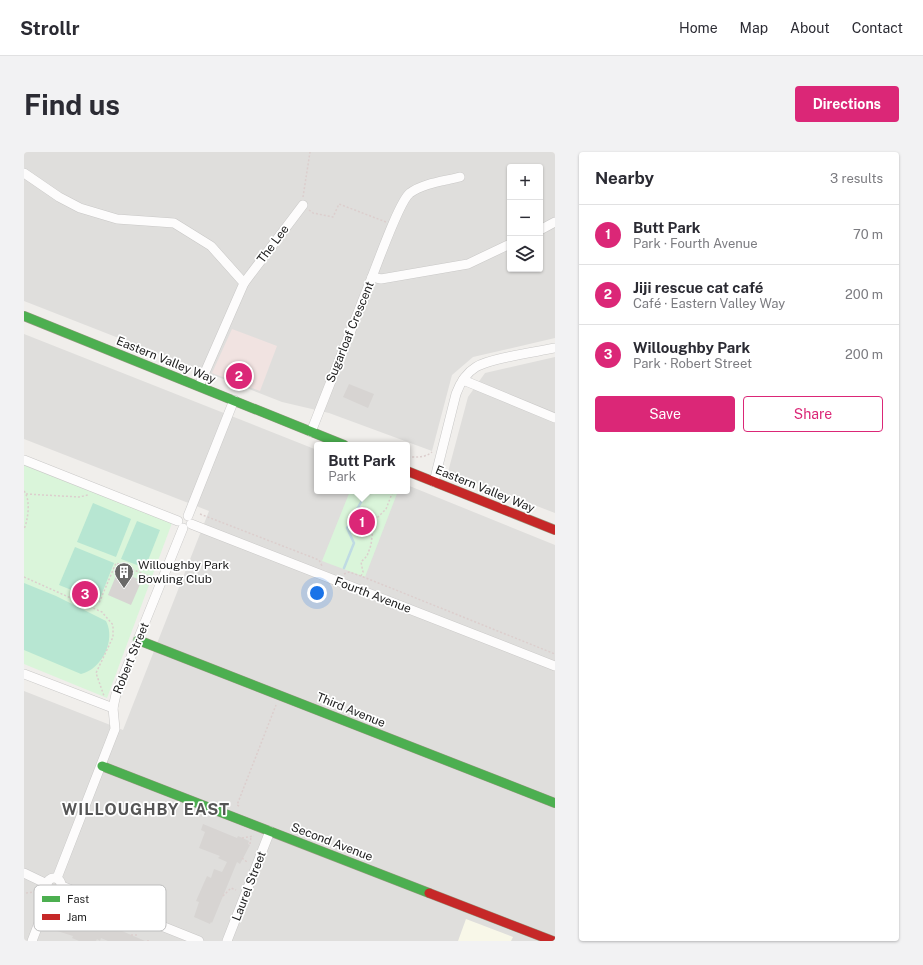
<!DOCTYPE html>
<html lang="en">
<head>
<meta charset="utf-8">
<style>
	:root { --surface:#fff; --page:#f2f2f3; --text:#2b2b33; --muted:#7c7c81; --line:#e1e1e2; --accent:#db2777 }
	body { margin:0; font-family:"Public Sans",sans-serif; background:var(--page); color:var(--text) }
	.controls { position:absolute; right:12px; top:12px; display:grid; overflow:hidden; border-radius:4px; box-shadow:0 1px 3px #0004 }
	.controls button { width:36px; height:36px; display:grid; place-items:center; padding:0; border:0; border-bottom:1px solid var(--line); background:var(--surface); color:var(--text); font:20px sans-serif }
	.you { position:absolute; left:293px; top:441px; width:14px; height:14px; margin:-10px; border:3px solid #fff; border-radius:50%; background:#1a73e8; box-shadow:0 0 0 6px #1a73e833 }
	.badge { display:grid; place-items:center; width:26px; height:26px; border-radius:50%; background:var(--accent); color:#fff; font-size:13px; font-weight:700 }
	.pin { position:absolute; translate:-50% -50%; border:2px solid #fff; box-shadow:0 1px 4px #0006 }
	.popup { position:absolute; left:290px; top:290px; width:96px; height:52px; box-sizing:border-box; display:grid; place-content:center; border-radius:4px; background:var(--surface); filter:drop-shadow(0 1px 3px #0005); font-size:13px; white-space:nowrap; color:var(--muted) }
	.popup b { font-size:15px; color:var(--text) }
	.popup::after { content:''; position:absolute; left:50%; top:100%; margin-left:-8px; border:8px solid transparent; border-top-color:var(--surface) }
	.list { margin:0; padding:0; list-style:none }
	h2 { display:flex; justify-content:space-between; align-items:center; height:52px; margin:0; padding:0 16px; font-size:17px }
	h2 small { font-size:13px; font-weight:400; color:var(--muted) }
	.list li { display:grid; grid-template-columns:26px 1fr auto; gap:12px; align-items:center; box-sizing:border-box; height:60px; padding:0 16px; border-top:1px solid var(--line) }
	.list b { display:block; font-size:15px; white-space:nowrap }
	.list p { margin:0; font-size:13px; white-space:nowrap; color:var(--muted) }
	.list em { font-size:13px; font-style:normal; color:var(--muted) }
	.actions { display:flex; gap:8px; padding:12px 16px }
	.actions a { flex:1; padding:9px 0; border:1px solid var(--accent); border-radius:4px; text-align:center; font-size:14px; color:var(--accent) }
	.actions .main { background:var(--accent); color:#fff }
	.icon { flex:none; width:22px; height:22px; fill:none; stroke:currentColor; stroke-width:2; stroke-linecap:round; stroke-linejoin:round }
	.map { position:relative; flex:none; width:531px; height:789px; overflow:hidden; border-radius:4px }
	header { display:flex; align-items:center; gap:24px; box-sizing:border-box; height:56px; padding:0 20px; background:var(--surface); border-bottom:1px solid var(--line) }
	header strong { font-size:19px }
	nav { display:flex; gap:22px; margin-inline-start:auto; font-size:14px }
	.intro { display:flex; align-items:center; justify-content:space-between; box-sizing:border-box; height:96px; padding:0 24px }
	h1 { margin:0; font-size:28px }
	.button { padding:10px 18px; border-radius:4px; background:var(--accent); color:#fff; font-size:14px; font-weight:700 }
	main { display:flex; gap:24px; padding:0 24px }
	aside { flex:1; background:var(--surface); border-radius:4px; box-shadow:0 1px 3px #0004 }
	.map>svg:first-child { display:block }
	.residential { fill:#dfdedc; fill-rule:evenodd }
	.commercial { fill:#f1e3e1 }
	.education { fill:#f8f7e8 }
	.park { fill:#daf5da }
	.pitch { fill:#b7e6d2 }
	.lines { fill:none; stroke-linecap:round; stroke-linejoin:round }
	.stream { stroke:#bfdbe3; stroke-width:2.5 }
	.building { fill:#d7d4d2 }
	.street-casing { stroke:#c9c8c7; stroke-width:10 }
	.fast-casing { stroke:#999a82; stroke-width:10 }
	.jam-casing { stroke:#999a82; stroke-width:10 }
	.path { stroke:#dccecd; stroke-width:1.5; stroke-dasharray:2 2; stroke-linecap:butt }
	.street { stroke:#fdfcfc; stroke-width:9 }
	.fast { stroke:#4caf50; stroke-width:9 }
	.jam { stroke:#c62828; stroke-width:9 }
	.labels { text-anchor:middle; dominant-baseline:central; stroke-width:3.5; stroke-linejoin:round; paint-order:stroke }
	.street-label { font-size:12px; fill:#222; stroke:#fff }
	.poi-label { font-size:12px; fill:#222; stroke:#fff; text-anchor:start }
	.district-label { font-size:16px; font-weight:bold; letter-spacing:1px; fill:#555; stroke:#fff }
	.key { fill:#fff; stroke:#bdbdbd; stroke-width:1 }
	.key-label { font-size:11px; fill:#222 }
</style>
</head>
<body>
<header>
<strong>Strollr</strong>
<nav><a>Home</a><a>Map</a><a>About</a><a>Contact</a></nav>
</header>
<div class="intro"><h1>Find us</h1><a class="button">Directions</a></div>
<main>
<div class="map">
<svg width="531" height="789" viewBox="0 0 531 789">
	<rect width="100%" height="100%" fill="#f0eeeb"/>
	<!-- residential -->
	<g class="residential">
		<path d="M 0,0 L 531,0 L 531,186 L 449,205 L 428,223 L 408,299 L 305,261 L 258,250 L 0,149 ZM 486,15 L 516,15 L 516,117 L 486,117 Z"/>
		<path d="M 0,182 L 293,298 L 293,339 L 383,339 L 383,333 L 531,393 L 531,789 L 0,789 L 0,539 L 99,578 L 185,359 L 0,287 Z"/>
		<path d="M 531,205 L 531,361 L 424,320 L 444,245 L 461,221 Z"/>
	</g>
	<!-- commercial -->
	<path class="commercial" d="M 208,177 L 253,194 L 236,239 L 188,221 Z"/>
	<!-- education -->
	<path class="education" d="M 442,767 L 489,785 L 487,789 L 434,789 Z"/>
	<!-- park -->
	<g class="park">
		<path d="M 0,313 L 148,371 L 83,546 L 0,512 Z"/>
		<path d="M 326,339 L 374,339 L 341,425 L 298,409 Z"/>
	</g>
	<!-- pitch -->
	<g class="pitch">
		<path d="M 69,351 L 107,367 L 92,405 L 53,390 Z"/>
		<path d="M 113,369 L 136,378 L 121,416 L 97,407 Z"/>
		<path d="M 51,395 L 90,411 L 75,449 L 35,433 Z"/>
		<path d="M 0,431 L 32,444 L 82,469 C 92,488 78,517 57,522 L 0,498 Z"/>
	</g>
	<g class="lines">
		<!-- stream -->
		<path class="stream" d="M 320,416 L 330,391 L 323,376 L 343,339"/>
	</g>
	<!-- building -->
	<g class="building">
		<path d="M 325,232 L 350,242 L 344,256 L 319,245 Z"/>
		<path d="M 94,419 L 114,427 L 112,429 L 117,430 L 107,453 L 84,443 Z"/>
		<path d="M 179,672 L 213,686 L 214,684 L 225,689 L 224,692 L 226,693 L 216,712 L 213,710 L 188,771 L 187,770 L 186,772 L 170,765 L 175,750 L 172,749 L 183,724 L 187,726 L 190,717 L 198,720 L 203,710 L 194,706 L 196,704 L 175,696 L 181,680 L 177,678 Z"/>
		<path d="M 39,758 L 89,778 L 92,768 L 101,772 L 98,779 L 121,789 L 84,789 L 77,786 L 76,789 L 73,787 L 72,789 L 55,789 L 48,786 L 49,784 L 30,778 L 35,762 L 37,763 Z"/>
	</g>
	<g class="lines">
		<!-- street casing -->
		<g class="street-casing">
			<g id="street">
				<path d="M 0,21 L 35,45 L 56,56 L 93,67 L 150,71 L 187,94 L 220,131 L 175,234"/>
				<path d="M 516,78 L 531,70"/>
				<path d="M 348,125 C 354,110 376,48 386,41 C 399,31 421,29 436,25"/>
				<path d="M 220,131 L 279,53"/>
				<path d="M 439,228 L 531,266"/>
				<path d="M 287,280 L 348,125 L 357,127 L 444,112 L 486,92"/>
				<path d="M 0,308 L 154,369"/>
				<path d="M 410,330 L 432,242 C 436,231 442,221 452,215 C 467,206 512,200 531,196"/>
				<path d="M 164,364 L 210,248"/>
				<path d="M 167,372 L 531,514"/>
				<path d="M 0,522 L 89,556"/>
				<path d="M 0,721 L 23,732"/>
				<circle cx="30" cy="733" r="7"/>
				<path d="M 33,726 L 91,577 L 89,556 L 92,542 L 159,376"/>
				<path d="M 37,735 L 40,735 L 175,789"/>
				<path d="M 8,789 L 27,739"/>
				<path d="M 203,789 L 246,679"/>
			</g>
		</g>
		<!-- fast casing -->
		<g class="fast-casing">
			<g id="fast">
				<path d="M 0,164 L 320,293"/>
				<path d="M 114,488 L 531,651"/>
				<path d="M 78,614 L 405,741"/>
			</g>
		</g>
		<!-- jam casing -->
		<g class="jam-casing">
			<g id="jam">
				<path d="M 383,319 L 531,378"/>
				<path d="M 405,741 L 529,789"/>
			</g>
		</g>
		<!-- path -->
		<g class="path">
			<path d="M 279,45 L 286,0"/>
			<path d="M 285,58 L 289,61 L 309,65 L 315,52 L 362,70"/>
			<path d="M 384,305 C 393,305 401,306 408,300"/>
			<path d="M 0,339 C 7,348 4,368 0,377"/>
			<path d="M 2,342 L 55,345 L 64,343"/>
			<path d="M 176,362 L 295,408 L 298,414"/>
			<path d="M 320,422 L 325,420 L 337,424 L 531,502"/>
			<path d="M 337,424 L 339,420 L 337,410 L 343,404 L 347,393 L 350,369 L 362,357 L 369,339"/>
			<path d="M 0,425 L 78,460 L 89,473 L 89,485 L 72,521 L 80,544"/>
			<path d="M 62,453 L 69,448 L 75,451 L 92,411 L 130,426"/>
			<path d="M 215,654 L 213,653 L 252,553"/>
			<path d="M 218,686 L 230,684"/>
			<path d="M 226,692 L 227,685"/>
			<path d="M 218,706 L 223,710"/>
			<path d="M 2,741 L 16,739"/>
			<path d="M 199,744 L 207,736 L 212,738"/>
			<path d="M 59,765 L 62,756"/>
			<path d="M 107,783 L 115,783"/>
			<path d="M 123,789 L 127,789"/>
		</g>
		<!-- street -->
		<use href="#street" class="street"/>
		<!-- fast -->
		<use href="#fast" class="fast"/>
		<!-- jam -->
		<use href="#jam" class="jam"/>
	</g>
	<!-- icons -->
	<defs>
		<g id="building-pin" transform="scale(1)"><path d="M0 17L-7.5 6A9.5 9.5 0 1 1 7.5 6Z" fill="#6a6968" stroke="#fff"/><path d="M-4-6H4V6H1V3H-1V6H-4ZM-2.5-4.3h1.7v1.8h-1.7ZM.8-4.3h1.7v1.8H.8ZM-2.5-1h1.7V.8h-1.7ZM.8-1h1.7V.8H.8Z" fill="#fff"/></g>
	</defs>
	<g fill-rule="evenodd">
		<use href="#building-pin" x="100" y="420"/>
	</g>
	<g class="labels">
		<!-- street labels -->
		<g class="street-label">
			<text transform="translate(249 92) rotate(-53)">The Lee</text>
			<text transform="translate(326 180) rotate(-68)">Sugarloaf Crescent</text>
			<text transform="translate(142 208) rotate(22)">Eastern Valley Way</text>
			<text transform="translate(461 337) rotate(22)">Eastern Valley Way</text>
			<text transform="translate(349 443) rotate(21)">Fourth Avenue</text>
			<text transform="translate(107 506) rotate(-68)">Robert Street</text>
			<text transform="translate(327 558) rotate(22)">Third Avenue</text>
			<text transform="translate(308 690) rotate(21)">Second Avenue</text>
			<text transform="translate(225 734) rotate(-69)">Laurel Street</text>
		</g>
		<!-- poi labels -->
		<g class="poi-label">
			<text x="114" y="413">Willoughby Park<tspan x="114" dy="14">Bowling Club</tspan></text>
		</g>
		<!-- district labels -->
		<g class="district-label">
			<text x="122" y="657">WILLOUGHBY EAST</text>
		</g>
	</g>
	<!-- legend -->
	<rect x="10" y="733" width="132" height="46" rx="6" class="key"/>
	<rect x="18" y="744" width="18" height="6" fill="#4caf50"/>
	<rect x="18" y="762" width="18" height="6" fill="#c62828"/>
	<g class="key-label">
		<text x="43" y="751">Fast</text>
		<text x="43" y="769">Jam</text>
	</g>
</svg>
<div class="controls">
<button>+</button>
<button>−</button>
<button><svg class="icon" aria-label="layers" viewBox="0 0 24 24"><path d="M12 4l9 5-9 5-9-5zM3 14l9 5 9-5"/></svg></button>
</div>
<div class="you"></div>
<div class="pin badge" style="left:338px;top:370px">1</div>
<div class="popup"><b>Butt Park</b>Park</div>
<div class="pin badge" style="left:215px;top:224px">2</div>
<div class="pin badge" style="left:61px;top:442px">3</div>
</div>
<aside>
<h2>Nearby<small>3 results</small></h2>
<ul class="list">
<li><span class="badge">1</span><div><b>Butt Park</b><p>Park · Fourth Avenue</p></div><em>70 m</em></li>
<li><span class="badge">2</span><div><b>Jiji rescue cat café</b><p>Café · Eastern Valley Way</p></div><em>200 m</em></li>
<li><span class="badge">3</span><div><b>Willoughby Park</b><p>Park · Robert Street</p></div><em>200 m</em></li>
</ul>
<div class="actions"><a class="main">Save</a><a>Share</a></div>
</aside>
</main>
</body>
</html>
